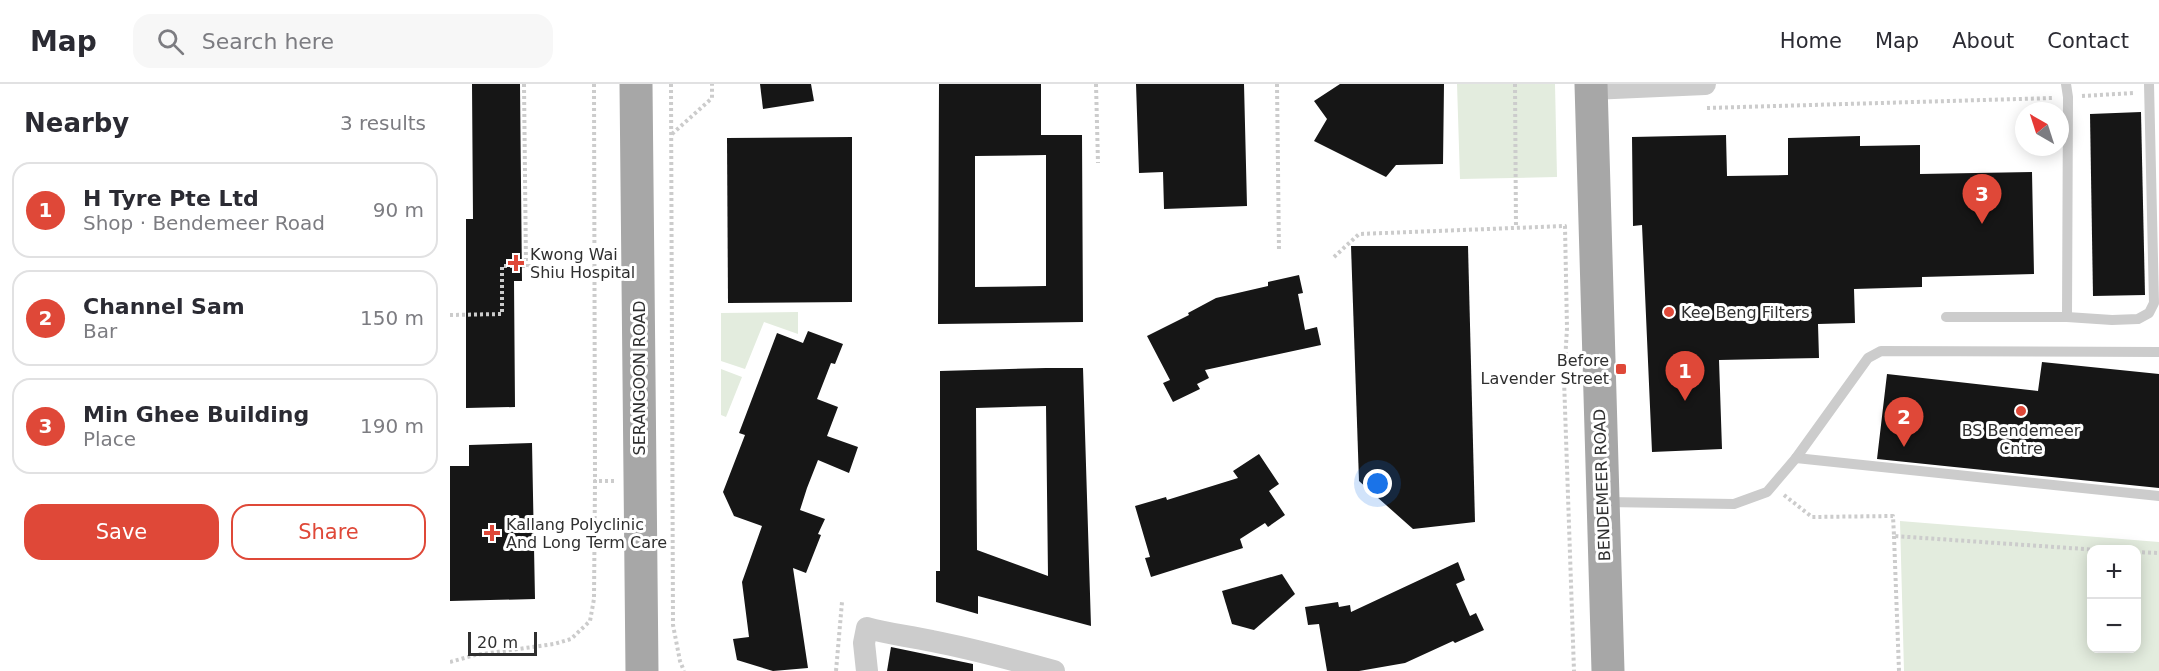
<!DOCTYPE html>
<html lang="en">
<head>
<meta charset="utf-8">
<style>
	:root { --surface:#fff; --page:#f7f7f7; --text:#2b2b33; --muted:#7c7c81; --line:#e1e1e2; --accent:#df4838 }
	body { margin:0; font-family:"DejaVu Sans",sans-serif; background:var(--page); color:var(--text) }
	.controls { position:absolute; right:18px; bottom:18px; display:grid; overflow:hidden; border-radius:12px; box-shadow:0 3px 15px #0003 }
	.controls button { width:54px; height:54px; display:grid; place-items:center; padding:0; border:0; border-bottom:2px solid var(--line); background:var(--surface); color:var(--text); font:30px sans-serif }
	.compass { position:absolute; left:1565px; top:18px; width:54px; height:54px; border-radius:50%; background:var(--surface); box-shadow:0 3px 15px #0003; rotate:321deg }
	.scale { position:absolute; left:18px; bottom:15px; width:69px; box-sizing:border-box; padding-left:6px; border:3px solid #2f2f2f; border-top:0; font-size:16px; line-height:21px; white-space:nowrap; color:#2f2f2f; -webkit-text-stroke:4px #fff; paint-order:stroke }
	.you { position:absolute; left:928px; top:400px; width:21px; height:21px; margin:-15px; border:4px solid #fff; border-radius:50%; background:#1a73e8; box-shadow:0 0 0 9px #1a73e833 }
	.badge { display:grid; place-items:center; width:39px; height:39px; border-radius:50%; background:var(--accent); color:#fff; font-size:20px; font-weight:700 }
	.pin { position:absolute; translate:-50% -50px; filter:drop-shadow(0 2px 3px #0008) }
	.pin::after { content:''; position:absolute; top:32px; width:21px; height:18px; background:inherit; clip-path:polygon(0 0,100% 0,50% 100%) }
	.list { margin:0; padding:0; list-style:none }
	h2 { display:flex; justify-content:space-between; align-items:center; height:78px; margin:0; padding:0 24px; font-size:26px }
	h2 small { font-size:20px; font-weight:400; color:var(--muted) }
	.list li { display:grid; grid-template-columns:39px 1fr auto; gap:18px; align-items:center; box-sizing:border-box; height:96px; margin:0 12px 12px; padding:0 12px; border:2px solid var(--line); border-radius:18px }
	.list b { display:block; font-size:22px; white-space:nowrap }
	.list p { margin:0; font-size:20px; white-space:nowrap; color:var(--muted) }
	.list em { font-size:20px; font-style:normal; color:var(--muted) }
	.actions { display:flex; gap:12px; padding:18px 24px }
	.actions a { flex:1; padding:14px 0; border:2px solid var(--accent); border-radius:18px; text-align:center; font-size:21px; color:var(--accent) }
	.actions .main { background:var(--accent); color:#fff }
	.icon { flex:none; width:33px; height:33px; fill:none; stroke:currentColor; stroke-width:2; stroke-linecap:round; stroke-linejoin:round }
	.map { position:relative; flex:none; width:1709px; height:587px; overflow:hidden }
	header { display:flex; align-items:center; gap:36px; box-sizing:border-box; height:84px; padding:0 30px; background:var(--surface); border-bottom:2px solid var(--line) }
	header strong { font-size:28px }
	nav { display:flex; gap:33px; margin-inline-start:auto; font-size:21px }
	.search { width:420px; height:54px; background:var(--page); display:flex; align-items:center; gap:15px; box-sizing:border-box; padding:0 21px; border-radius:18px; color:var(--muted); font-size:22px }
	main { display:flex }
	aside { flex:1; background:var(--surface) }
	.map>svg:first-child { display:block }
	.green { fill:#e3ecde; fill-rule:evenodd }
	.building { fill:#161616; fill-rule:evenodd }
	.lines { fill:none; stroke-linecap:round; stroke-linejoin:round }
	.path { stroke:#ccc; stroke-width:4; stroke-dasharray:3 3; stroke-linecap:butt }
	.service { stroke:#ccc; stroke-width:10 }
	.minor { stroke:#ccc; stroke-width:22 }
	.primary { stroke:#a7a7a7; stroke-width:33 }
	.poi-dot { fill:#df4838; stroke:#fff; stroke-width:2 }
	.labels { text-anchor:middle; dominant-baseline:central; stroke-width:6; stroke-linejoin:round; paint-order:stroke }
	.poi-label { font-size:16px; fill:#2f2f2f; stroke:#fff; text-anchor:start }
	.street-label { font-size:16px; fill:#2f2f2f; stroke:#fff }
</style>
</head>
<body>
<header>
<strong>Map</strong>
<div class="search"><svg class="icon" aria-label="search" viewBox="0 0 24 24"><circle cx="10" cy="10" r="6"/><path d="M15 15l6 6"/></svg>Search here</div>
<nav><a>Home</a><a>Map</a><a>About</a><a>Contact</a></nav>
</header>
<main>
<aside>
<h2>Nearby<small>3 results</small></h2>
<ul class="list">
<li><span class="badge">1</span><div><b>H Tyre Pte Ltd</b><p>Shop · Bendemeer Road</p></div><em>90 m</em></li>
<li><span class="badge">2</span><div><b>Channel Sam</b><p>Bar</p></div><em>150 m</em></li>
<li><span class="badge">3</span><div><b>Min Ghee Building</b><p>Place</p></div><em>190 m</em></li>
</ul>
<div class="actions"><a class="main">Save</a><a>Share</a></div>
</aside>
<div class="map">
<svg width="1709" height="587" viewBox="0 0 1709 587">
	<rect width="100%" height="100%" fill="#fff"/>
	<!-- green -->
	<g class="green">
		<path d="M 1007,0 L 1105,0 L 1107,93 L 1010,95 Z"/>
		<path d="M 348,228 L 348,250 L 314,238 L 295,285 L 271,277 L 271,229 Z"/>
		<path d="M 271,285 L 292,293 L 276,333 L 271,331 Z"/>
		<path d="M 1450,437 L 1709,458 L 1709,587 L 1454,587 ZM 1642,466 L 1686,466 L 1686,564 L 1642,564 Z"/>
	</g>
	<!-- building -->
	<g class="building">
		<path d="M 22,0 L 70,0 L 72,197 L 64,197 L 65,323 L 16,324 L 16,135 L 23,135 Z"/>
		<path d="M 310,0 L 361,0 L 364,17 L 313,25 Z"/>
		<path d="M 489,0 L 591,0 L 591,51 L 632,51 L 633,238 L 488,240 ZM 596,71 L 596,202 L 525,203 L 525,72 Z"/>
		<path d="M 686,0 L 794,0 L 797,122 L 714,125 L 713,88 L 689,89 Z"/>
		<path d="M 890,0 L 994,0 L 993,80 L 946,81 L 936,93 L 864,57 L 877,35 L 864,17 Z"/>
		<path d="M 1691,28 L 1695,211 L 1643,212 L 1640,30 Z"/>
		<path d="M 1276,51 L 1277,92 L 1338,91 L 1338,54 L 1410,52 L 1410,62 L 1470,61 L 1470,90 L 1582,88 L 1584,190 L 1472,193 L 1472,203 L 1404,205 L 1405,239 L 1368,240 L 1369,274 L 1269,276 L 1272,365 L 1202,368 L 1192,141 L 1183,142 L 1182,53 Z"/>
		<path d="M 402,53 L 402,218 L 278,219 L 277,54 Z"/>
		<path d="M 901,162 L 1018,162 L 1025,438 L 963,445 L 909,397 Z"/>
		<path d="M 849,191 L 853,209 L 848,210 L 855,246 L 867,243 L 871,261 L 755,286 L 759,294 L 747,300 L 750,305 L 723,318 L 713,299 L 720,296 L 697,252 L 739,231 L 738,229 L 766,214 L 818,202 L 818,198 Z"/>
		<path d="M 358,247 L 393,260 L 385,280 L 381,279 L 367,315 L 388,323 L 377,352 L 408,363 L 399,389 L 368,376 L 357,404 L 350,426 L 375,435 L 368,450 L 371,451 L 356,489 L 343,484 L 358,584 L 323,587 L 287,576 L 283,555 L 299,553 L 292,498 L 312,442 L 284,432 L 273,408 L 295,351 L 289,349 L 327,249 L 353,259 Z"/>
		<path d="M 1592,278 L 1709,290 L 1709,404 L 1427,375 L 1437,290 L 1588,307 Z"/>
		<path d="M 596,284 L 633,284 L 641,542 L 528,512 L 528,530 L 486,518 L 486,487 L 490,487 L 490,287 ZM 596,322 L 598,492 L 527,466 L 526,324 Z"/>
		<path d="M 82,359 L 85,515 L 0,517 L 0,382 L 19,382 L 19,361 Z"/>
		<path d="M 809,370 L 829,400 L 819,407 L 835,431 L 818,443 L 815,439 L 790,455 L 793,464 L 701,493 L 695,474 L 700,473 L 685,422 L 716,413 L 717,416 L 788,394 L 783,387 Z"/>
		<path d="M 1008,478 L 1015,496 L 1006,500 L 1020,532 L 1026,529 L 1034,546 L 1005,559 L 1003,557 L 955,579 L 909,587 L 877,587 L 869,540 L 858,541 L 855,523 L 888,518 L 889,523 L 900,521 L 901,528 Z"/>
		<path d="M 832,490 L 845,510 L 804,546 L 782,540 L 772,507 Z"/>
		<path d="M 441,563 L 523,580 L 523,587 L 437,587 Z"/>
	</g>
	<g class="lines">
		<!-- path -->
		<g class="path">
			<path d="M 74,0 L 76,183"/>
			<path d="M 144,0 L 145,397"/>
			<path d="M 221,0 L 223,541 L 230,577 L 234,587"/>
			<path d="M 646,0 L 648,79"/>
			<path d="M 827,0 L 829,168"/>
			<path d="M 1065,0 L 1066,144"/>
			<path d="M 1632,12 L 1684,9"/>
			<path d="M 1257,24 L 1603,14"/>
			<path d="M 222,50 L 262,14 L 262,0"/>
			<path d="M 884,173 L 909,150 L 1115,142 L 1117,244 L 1114,295 L 1124,587"/>
			<path d="M 0,231 L 52,230 L 52,182 L 93,182"/>
			<path d="M 1334,411 L 1362,433 L 1443,432 L 1444,452 L 1649,466"/>
			<path d="M 1444,452 L 1449,587"/>
			<path d="M 1686,468 L 1709,469"/>
			<path d="M 0,578 L 25,571 L 104,560 L 121,555 L 140,537 L 144,515 L 145,397 L 164,397"/>
			<path d="M 386,587 L 392,518"/>
		</g>
		<!-- service -->
		<g class="service">
			<path d="M 1616,0 L 1618,13 L 1617,233"/>
			<path d="M 1496,233 L 1617,233 L 1662,236 L 1688,235 L 1699,229 L 1704,219 L 1699,0"/>
			<path d="M 1346,374 L 1709,412"/>
			<path d="M 1156,418 L 1284,420 L 1317,408 L 1346,374 L 1418,274 L 1431,267 L 1709,268"/>
		</g>
		<!-- minor -->
		<g class="minor">
			<path d="M 1141,5 L 1255,0"/>
			<path d="M 417,587 L 414,559 L 417,544 C 438,550 460,552 482,557 C 523,565 564,576 604,587"/>
		</g>
		<!-- primary -->
		<g class="primary">
			<path d="M 186,0 L 192,587"/>
			<path d="M 1141,0 L 1158,587"/>
		</g>
	</g>
	<!-- markers -->
	<g class="poi-dot">
		<path d="M63 170h6v6h6v6h-6v6h-6v-6h-6v-6h6z"/>
		<circle cx="1219" cy="228" r="6"/>
		<rect x="1165" y="279" width="12" height="12" rx="3"/>
		<circle cx="1571" cy="327" r="6"/>
		<path d="M39 440h6v6h6v6h-6v6h-6v-6h-6v-6h6z"/>
	</g>
	<g class="labels">
		<!-- poi labels -->
		<g class="poi-label">
			<text x="80" y="170">Kwong Wai<tspan x="80" dy="18">Shiu Hospital</tspan></text>
			<text x="1231" y="228">Kee Beng Filters</text>
			<text x="1159" y="276" text-anchor="end">Before<tspan x="1159" dy="18">Lavender Street</tspan></text>
			<text x="1571" y="346" text-anchor="middle">BS Bendemeer<tspan x="1571" dy="18">Cntre</tspan></text>
			<text x="56" y="440">Kallang Polyclinic<tspan x="56" dy="18">And Long Term Care</tspan></text>
		</g>
		<!-- street labels -->
		<g class="street-label">
			<text transform="translate(189 294) rotate(-90)">SERANGOON ROAD</text>
			<text transform="translate(1152 401) rotate(-92)">BENDEMEER ROAD</text>
		</g>
	</g>
</svg>
<div class="controls">
<button>+</button>
<button>−</button>
</div>
<svg class="compass" viewBox="-18 -18 36 36"><path d="M0-13l5 13h-10z" fill="#e53935"/><path d="M0 13l5-13h-10z" fill="#7c7c81"/></svg>
<div class="scale">20 m</div>
<div class="you"></div>
<div class="pin badge" style="left:1235px;top:317px">1</div>
<div class="pin badge" style="left:1454px;top:363px">2</div>
<div class="pin badge" style="left:1532px;top:140px">3</div>
</div>
</main>
</body>
</html>
